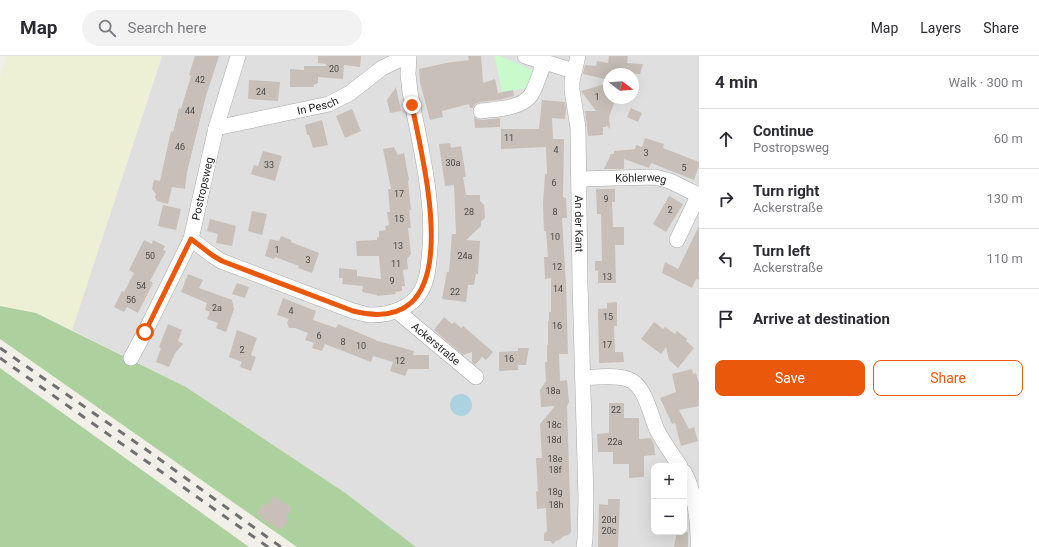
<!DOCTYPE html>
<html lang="en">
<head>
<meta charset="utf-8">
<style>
	:root { --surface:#fff; --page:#f2f2f3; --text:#2b2b33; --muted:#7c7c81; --line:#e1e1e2; --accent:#ea580c }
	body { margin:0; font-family:Roboto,sans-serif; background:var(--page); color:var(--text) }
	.controls { position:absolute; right:12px; bottom:12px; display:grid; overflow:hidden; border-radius:8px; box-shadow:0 4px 16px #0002 }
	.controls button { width:36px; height:36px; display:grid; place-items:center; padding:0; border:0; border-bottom:1px solid var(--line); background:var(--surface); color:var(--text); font:20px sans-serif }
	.compass { position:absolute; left:603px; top:12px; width:36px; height:36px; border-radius:50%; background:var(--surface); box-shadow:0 4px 16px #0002; rotate:107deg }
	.stop { position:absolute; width:12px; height:12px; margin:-9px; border:3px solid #ea580c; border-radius:50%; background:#fff }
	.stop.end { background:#ea580c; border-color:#fff; box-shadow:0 1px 4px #0008 }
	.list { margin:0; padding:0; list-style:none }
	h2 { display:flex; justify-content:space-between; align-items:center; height:52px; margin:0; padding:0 16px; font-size:17px }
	h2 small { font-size:13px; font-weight:400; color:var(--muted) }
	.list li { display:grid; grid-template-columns:26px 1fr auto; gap:12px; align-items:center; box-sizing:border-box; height:60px; padding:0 16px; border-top:1px solid var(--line) }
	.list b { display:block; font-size:15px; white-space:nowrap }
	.list p { margin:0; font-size:13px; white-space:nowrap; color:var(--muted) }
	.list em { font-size:13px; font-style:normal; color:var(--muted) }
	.actions { display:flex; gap:8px; padding:12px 16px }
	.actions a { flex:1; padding:9px 0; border:1px solid var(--accent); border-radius:8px; text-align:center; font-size:14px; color:var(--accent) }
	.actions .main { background:var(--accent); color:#fff }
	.icon { flex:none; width:22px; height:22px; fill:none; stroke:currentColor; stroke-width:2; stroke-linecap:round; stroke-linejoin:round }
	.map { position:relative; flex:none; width:699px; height:491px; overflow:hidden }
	header { display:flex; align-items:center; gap:24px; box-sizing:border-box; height:56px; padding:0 20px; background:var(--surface); border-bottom:1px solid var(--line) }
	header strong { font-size:19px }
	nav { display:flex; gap:22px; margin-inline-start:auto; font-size:14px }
	.search { width:280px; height:36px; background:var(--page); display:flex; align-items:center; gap:10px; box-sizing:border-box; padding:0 14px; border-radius:22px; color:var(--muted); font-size:15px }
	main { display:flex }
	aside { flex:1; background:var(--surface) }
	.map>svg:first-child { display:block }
	.residential { fill:#e0dfdf; fill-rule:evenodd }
	.farmland { fill:#eef0d5 }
	.forest { fill:#add19e }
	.park { fill:#c8facc }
	.water { fill:#aad3df }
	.building { fill:#c7bfb8 }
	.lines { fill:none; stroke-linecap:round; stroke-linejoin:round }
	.minor-casing { stroke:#a9a9a9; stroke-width:16 }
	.minor { stroke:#fff; stroke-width:15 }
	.rail { stroke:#707070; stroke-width:3; stroke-dasharray:8 8; stroke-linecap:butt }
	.route { stroke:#ea580c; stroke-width:5 }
	.labels { text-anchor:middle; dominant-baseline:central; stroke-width:3.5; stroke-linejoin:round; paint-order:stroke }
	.number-label { font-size:9px; fill:#4b4948 }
	.street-label { font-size:11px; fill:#222; stroke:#fff }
</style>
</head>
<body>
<header>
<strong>Map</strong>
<div class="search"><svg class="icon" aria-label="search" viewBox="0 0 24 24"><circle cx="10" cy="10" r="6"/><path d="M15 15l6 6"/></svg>Search here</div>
<nav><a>Map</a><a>Layers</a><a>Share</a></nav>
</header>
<main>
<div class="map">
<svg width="699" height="491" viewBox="0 0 699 491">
	<rect width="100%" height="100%" fill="#f2efe9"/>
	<!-- residential -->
	<path class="residential" d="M 162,0 L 699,0 L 699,491 L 416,491 L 344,436 L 186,331 L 72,274 ZM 609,18 L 633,18 L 633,42 L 609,42 ZM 654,410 L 684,410 L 684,476 L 654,476 Z"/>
	<!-- farmland -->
	<path class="farmland" d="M 7,0 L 162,0 L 72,274 L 36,257 L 0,250 L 0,20 Z"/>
	<!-- forest -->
	<g class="forest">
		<path d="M 0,250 L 36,257 L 186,331 L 344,436 L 416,491 L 297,491 L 0,283 Z"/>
		<path d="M 0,312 L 249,491 L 0,491 Z"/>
	</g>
	<!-- park -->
	<path class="park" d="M 495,0 L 500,0 L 532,14 L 534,18 L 528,32 L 502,36 Z"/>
	<!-- water -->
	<circle class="water" cx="461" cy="349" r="11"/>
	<!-- building -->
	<g class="building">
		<path d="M 195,0 L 219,0 L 206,40 L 187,116 L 185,133 L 172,131 L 168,148 L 157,145 L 155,141 L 156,138 L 152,133 L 154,124 L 160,125 L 171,75 L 173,76 L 179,52 L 181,53 L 191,20 L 189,19 Z"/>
		<path d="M 318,0 L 361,0 L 360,11 L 344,9 L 343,23 L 318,21 L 318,27 L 313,29 L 314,31 L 290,31 L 290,13 L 304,14 L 304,10 L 326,10 L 326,8 L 318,7 Z"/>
		<path d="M 468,0 L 481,0 L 483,27 L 495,23 L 498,37 L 513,34 L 514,40 L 499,44 L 480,46 L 475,48 L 473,52 L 470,52 L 469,48 L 442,55 L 443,61 L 430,64 L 420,26 L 419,13 L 446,7 L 469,4 Z"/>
		<path d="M 609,0 L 628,0 L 627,7 L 643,8 L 640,18 L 609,18 L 609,24 L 583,18 L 585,9 L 596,10 L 597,5 L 608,7 Z"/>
		<path d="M 249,24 L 280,26 L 278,45 L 248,43 Z"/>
		<path d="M 609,27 L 609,42 L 616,42 L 609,61 L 610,73 L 606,69 L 606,71 L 603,71 L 603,79 L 588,80 L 585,55 L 596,55 L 581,35 Z"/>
		<path d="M 396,31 L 401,55 L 390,57 L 387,44 Z"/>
		<path d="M 542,44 L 565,46 L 566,52 L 565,63 L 552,62 L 553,83 L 564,83 L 564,89 L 563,141 L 566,142 L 567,162 L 562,162 L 566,227 L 568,298 L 559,298 L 560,325 L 567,324 L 568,336 L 569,346 L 567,350 L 569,414 L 571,476 L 568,479 L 564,480 L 559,484 L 556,485 L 553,488 L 550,485 L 544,485 L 544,478 L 547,475 L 546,452 L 537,453 L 536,435 L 538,435 L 536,402 L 542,402 L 540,368 L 555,350 L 541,351 L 540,334 L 546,325 L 545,306 L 547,306 L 547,289 L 548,289 L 548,265 L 549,265 L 549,256 L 551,256 L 551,222 L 545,223 L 544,201 L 548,201 L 546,175 L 544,175 L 543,148 L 545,118 L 547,118 L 546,91 L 501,93 L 501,73 L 539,73 Z"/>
		<path d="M 631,52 L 642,57 L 638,66 L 627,61 Z"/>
		<path d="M 352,53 L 361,75 L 345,82 L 336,60 Z"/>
		<path d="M 474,60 L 477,63 L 482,64 L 500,62 L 500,71 L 475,72 Z"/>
		<path d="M 322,64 L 328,89 L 313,92 L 309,79 L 307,79 L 305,69 Z"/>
		<path d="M 645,82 L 664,88 L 663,92 L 699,106 L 699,110 L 694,124 L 651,107 L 649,112 L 624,103 L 624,113 L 604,113 L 611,98 L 614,98 L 614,95 L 635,93 L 636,89 L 642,91 Z"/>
		<path d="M 450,87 L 451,92 L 461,90 L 466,121 L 463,121 L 466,139 L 480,139 L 480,145 L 484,149 L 485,162 L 481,166 L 481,170 L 466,184 L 480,185 L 478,218 L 476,218 L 474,229 L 468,229 L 466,246 L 442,243 L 447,216 L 449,216 L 452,178 L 456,178 L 454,129 L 445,130 L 439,88 Z"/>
		<path d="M 394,91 L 398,99 L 404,97 L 409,124 L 408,125 L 411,154 L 409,154 L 411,172 L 408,172 L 411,198 L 407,203 L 408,213 L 403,214 L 405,230 L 402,230 L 402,235 L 395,236 L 396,238 L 377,240 L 377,239 L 362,236 L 363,230 L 342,228 L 343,222 L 339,222 L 339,212 L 357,214 L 357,220 L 381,223 L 379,200 L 357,200 L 356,185 L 377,184 L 377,182 L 379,181 L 379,175 L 386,174 L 385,170 L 389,169 L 387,156 L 390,156 L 388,133 L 391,133 L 383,93 Z"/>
		<path d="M 263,95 L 282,100 L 275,125 L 251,118 L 254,109 L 258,110 Z"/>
		<path d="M 596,133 L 615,133 L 615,146 L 612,146 L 613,171 L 624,171 L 624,189 L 615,189 L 616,227 L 598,227 L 598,214 L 595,215 L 595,205 L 602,205 L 601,158 L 597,158 Z"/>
		<path d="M 669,140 L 683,148 L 666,176 L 653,168 Z"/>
		<path d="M 163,149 L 181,153 L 176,174 L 158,170 Z"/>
		<path d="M 252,155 L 267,158 L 262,179 L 248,175 Z"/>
		<path d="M 210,163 L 236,170 L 232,190 L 216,187 L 218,178 L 207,175 Z"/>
		<path d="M 699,170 L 699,224 L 696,223 L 692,232 L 662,217 L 665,206 L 678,213 Z"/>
		<path d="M 281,180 L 291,184 L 291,186 L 319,197 L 312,217 L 298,212 L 299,210 L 275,201 L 274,203 L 265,200 L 270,183 L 279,185 Z"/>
		<path d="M 144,184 L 152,188 L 153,184 L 165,190 L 163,194 L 166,195 L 150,225 L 153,227 L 138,257 L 127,251 L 124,256 L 114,251 L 122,235 L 124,236 L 134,217 L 129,214 Z"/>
		<path d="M 188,218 L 203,224 L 199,232 L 232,244 L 234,253 L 226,276 L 216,272 L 218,267 L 207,263 L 210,256 L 205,254 L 207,247 L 181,236 Z"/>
		<path d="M 237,227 L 249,231 L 245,242 L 232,238 Z"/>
		<path d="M 283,242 L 316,255 L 313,264 L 336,272 L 338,268 L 378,285 L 414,295 L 413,299 L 429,299 L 429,313 L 408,313 L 405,320 L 390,315 L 393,306 L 373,300 L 371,306 L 325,288 L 322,295 L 312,292 L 314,287 L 305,284 L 308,277 L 295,272 L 289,272 L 287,267 L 289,263 L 277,259 Z"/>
		<path d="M 617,246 L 617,270 L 614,270 L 615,296 L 623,296 L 624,306 L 599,307 L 598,253 L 607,252 L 607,247 Z"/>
		<path d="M 444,261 L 452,268 L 454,266 L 461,272 L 463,270 L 493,296 L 486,304 L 482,301 L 475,309 L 472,306 L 472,296 L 463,299 L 434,274 Z"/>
		<path d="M 654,266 L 663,273 L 665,271 L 675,278 L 677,275 L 687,283 L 686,285 L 694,292 L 678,312 L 669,304 L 666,291 L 661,298 L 641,283 Z"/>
		<path d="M 168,268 L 182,274 L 178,285 L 183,288 L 175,297 L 169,311 L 156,306 L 161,292 L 159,291 Z"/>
		<path d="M 237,274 L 257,282 L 251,299 L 256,301 L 251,315 L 240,311 L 242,306 L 229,301 Z"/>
		<path d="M 518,292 L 529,292 L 526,309 L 518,309 L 518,314 L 499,315 L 499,296 L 518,295 Z"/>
		<path d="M 692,313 L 693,318 L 696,317 L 699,328 L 699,350 L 679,354 L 689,373 L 694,371 L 698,385 L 681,390 L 675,367 L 672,368 L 660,342 L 676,336 L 672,318 Z"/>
		<path d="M 609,347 L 624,347 L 624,362 L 639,362 L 639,383 L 651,382 L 654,388 L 655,399 L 644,400 L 644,421 L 629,422 L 629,408 L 613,408 L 613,396 L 598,396 L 597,378 L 609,377 Z"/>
		<path d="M 275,440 L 292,452 L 286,462 L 289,463 L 282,474 L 279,471 L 278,473 L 260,461 L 261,459 L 257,457 L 264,447 L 267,449 Z"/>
		<path d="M 608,443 L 620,443 L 618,491 L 598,491 L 599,448 L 608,449 Z"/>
		<path d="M 677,476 L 688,476 L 688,491 L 674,491 Z"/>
	</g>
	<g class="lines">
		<!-- minor casing -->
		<g class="minor-casing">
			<g id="minor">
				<path d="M 525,0 L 574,15"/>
				<path id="s1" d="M 578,0 L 572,25 L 572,34 L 578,72 L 580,227 L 586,443 L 585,483 L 584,491"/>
				<path d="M 481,55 C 496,53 521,53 531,39 C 537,29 540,17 544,6"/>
				<path id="s2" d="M 216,72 L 329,48 L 350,37 L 382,12 L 407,0"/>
				<path id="s3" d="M 579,123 L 655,121 L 670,125 L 698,139"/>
				<path d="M 191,183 L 212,199 L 221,205 L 353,255 C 359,256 365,259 371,259 C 390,259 412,252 421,235 C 427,225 428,214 429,203 C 436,148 420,90 410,36 L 408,18 L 409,0"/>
				<path d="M 677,184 L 699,138"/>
				<path id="s4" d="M 397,255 L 476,321"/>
				<path id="s5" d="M 131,302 L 145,276 L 191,183 L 216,72 L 238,0"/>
				<path d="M 583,322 C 596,321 620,318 632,325 C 647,335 650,359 657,374 C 663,386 672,398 680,410"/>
				<path d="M 684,416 C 695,435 699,470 698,491"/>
			</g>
		</g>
		<!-- minor -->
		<use href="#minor" class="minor"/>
		<!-- rail -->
		<g class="rail">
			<path d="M 0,292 L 151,397 L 281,491"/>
			<path d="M 0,302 L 268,491"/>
		</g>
	</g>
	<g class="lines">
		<!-- route -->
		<path class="route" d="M 145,276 L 191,183 L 212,199 L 222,205 L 353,255 C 472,285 423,108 412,49"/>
	</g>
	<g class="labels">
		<!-- number labels -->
		<g class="number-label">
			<text x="334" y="13">20</text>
			<text x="200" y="24">42</text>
			<text x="261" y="36">24</text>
			<text x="597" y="41">1</text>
			<text x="190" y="55">44</text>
			<text x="509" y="82">11</text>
			<text x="180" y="91">46</text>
			<text x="556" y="94">4</text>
			<text x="646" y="97">3</text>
			<text x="453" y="107">30a</text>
			<text x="269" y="109">33</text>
			<text x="684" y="112">5</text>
			<text x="554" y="127">6</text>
			<text x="399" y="138">17</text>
			<text x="606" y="143">9</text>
			<text x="670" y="154">2</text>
			<text x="469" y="156">28</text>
			<text x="555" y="156">8</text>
			<text x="399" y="163">15</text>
			<text x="555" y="181">10</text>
			<text x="398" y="190">13</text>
			<text x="277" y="194">1</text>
			<text x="150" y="200">50</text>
			<text x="465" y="200">24a</text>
			<text x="308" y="204">3</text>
			<text x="396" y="208">11</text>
			<text x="557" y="211">12</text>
			<text x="607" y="221">13</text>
			<text x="392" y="225">9</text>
			<text x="141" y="230">54</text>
			<text x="558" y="233">14</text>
			<text x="455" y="236">22</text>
			<text x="131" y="244">56</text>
			<text x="217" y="252">2a</text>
			<text x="291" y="255">4</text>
			<text x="608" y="261">15</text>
			<text x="557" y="270">16</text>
			<text x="319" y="280">6</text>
			<text x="343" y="286">8</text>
			<text x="607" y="289">17</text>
			<text x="361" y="290">10</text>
			<text x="242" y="294">2</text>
			<text x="509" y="303">16</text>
			<text x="400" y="305">12</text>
			<text x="553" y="335">18a</text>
			<text x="616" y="354">22</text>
			<text x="554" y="369">18c</text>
			<text x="554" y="384">18d</text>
			<text x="615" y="386">22a</text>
			<text x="555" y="403">18e</text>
			<text x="555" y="414">18f</text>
			<text x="555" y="436">18g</text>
			<text x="556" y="449">18h</text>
			<text x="609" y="464">20d</text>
			<text x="609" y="475">20c</text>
		</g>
		<!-- street labels -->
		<g class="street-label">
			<text stroke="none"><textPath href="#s2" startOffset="104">In Pesch</textPath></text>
			<text stroke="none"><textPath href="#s3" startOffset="62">Köhlerweg</textPath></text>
			<text stroke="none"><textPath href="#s5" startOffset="185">Postropsweg</textPath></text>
			<text stroke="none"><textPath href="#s1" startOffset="169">An der Kant</textPath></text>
			<text stroke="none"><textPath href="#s4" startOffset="51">Ackerstraße</textPath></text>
		</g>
	</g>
</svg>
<div class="controls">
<button>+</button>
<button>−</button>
</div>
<svg class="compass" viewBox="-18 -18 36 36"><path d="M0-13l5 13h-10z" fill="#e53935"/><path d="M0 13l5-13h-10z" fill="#7c7c81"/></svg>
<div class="stop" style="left:145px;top:276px"></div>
<div class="stop end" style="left:412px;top:49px"></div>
</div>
<aside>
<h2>4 min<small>Walk · 300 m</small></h2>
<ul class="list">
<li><svg class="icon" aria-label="ahead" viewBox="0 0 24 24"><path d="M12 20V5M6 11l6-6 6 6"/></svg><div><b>Continue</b><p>Postropsweg</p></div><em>60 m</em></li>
<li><svg class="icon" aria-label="right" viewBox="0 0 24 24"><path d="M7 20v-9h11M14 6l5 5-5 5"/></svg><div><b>Turn right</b><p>Ackerstraße</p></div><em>130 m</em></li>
<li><svg class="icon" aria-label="left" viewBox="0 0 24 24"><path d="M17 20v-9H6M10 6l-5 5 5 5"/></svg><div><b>Turn left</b><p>Ackerstraße</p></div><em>110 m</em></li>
<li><svg class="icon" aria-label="arrive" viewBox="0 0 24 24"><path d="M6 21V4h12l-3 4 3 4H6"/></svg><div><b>Arrive at destination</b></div></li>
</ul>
<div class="actions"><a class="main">Save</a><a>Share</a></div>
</aside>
</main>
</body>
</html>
